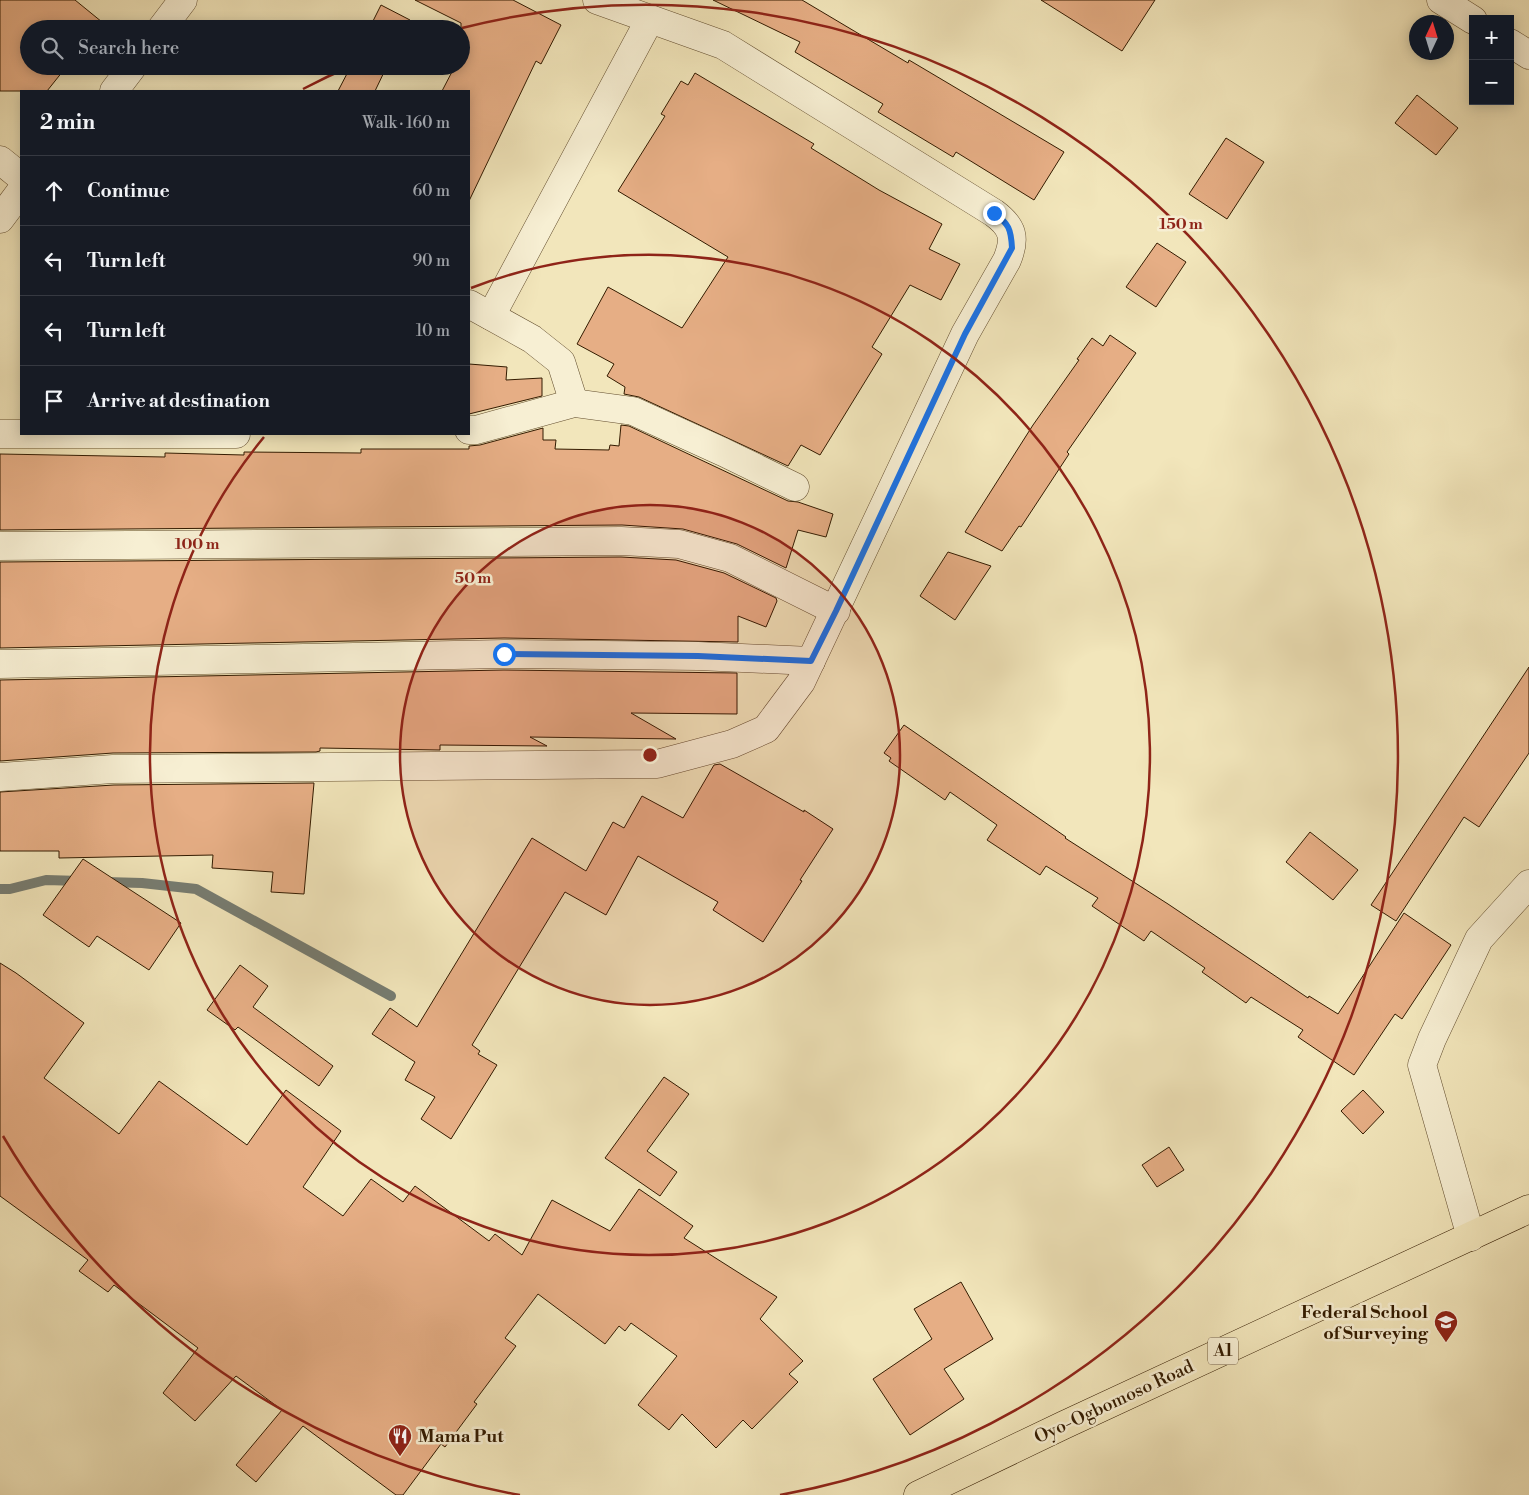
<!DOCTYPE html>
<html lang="en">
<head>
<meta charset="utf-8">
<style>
	:root { --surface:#171b24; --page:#20242c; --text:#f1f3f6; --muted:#9ea1a6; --line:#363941 }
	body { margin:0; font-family:"Libre Bodoni",serif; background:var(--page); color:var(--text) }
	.controls { position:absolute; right:15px; top:15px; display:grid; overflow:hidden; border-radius:0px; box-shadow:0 2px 12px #0003 }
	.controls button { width:45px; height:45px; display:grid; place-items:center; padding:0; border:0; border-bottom:1px solid var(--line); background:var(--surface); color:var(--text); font:25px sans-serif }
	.compass { position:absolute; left:1409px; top:15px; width:45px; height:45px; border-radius:50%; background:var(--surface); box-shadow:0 2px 12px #0003; rotate:4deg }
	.stop { position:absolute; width:15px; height:15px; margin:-11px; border:4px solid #1a73e8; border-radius:50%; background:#fff }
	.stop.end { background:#1a73e8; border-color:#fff; box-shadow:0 1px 5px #0008 }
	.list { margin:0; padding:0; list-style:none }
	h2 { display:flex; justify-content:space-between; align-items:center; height:65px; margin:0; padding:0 20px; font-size:21px }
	h2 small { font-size:16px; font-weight:400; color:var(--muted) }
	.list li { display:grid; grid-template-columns:32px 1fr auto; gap:15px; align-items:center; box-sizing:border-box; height:70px; padding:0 20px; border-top:1px solid var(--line) }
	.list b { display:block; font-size:19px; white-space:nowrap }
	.list em { font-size:16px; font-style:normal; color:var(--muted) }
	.icon { flex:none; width:28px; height:28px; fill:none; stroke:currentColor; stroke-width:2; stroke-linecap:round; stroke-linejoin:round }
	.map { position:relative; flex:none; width:1529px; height:1495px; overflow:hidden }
	.search { position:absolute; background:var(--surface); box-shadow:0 2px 12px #0003; left:20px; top:20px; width:450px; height:55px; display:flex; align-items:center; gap:12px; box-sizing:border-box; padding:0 18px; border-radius:28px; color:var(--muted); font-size:19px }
	.panel { position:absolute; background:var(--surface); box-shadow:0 2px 12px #0003; left:20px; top:90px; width:450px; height:345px; border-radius:0px }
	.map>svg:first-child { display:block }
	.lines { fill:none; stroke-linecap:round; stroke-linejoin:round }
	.stream { stroke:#767c71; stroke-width:10 }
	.building { fill:#e6ae85; stroke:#331b00 }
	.street-casing { stroke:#634e2f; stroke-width:29 }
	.highway-casing { stroke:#331b00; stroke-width:29 }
	.street { stroke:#f7efd3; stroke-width:28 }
	.highway { stroke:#f2e6bb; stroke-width:28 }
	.route { stroke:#1a73e8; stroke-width:6 }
	.ring { fill:none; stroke:#8f2418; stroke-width:2.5 }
	.labels { text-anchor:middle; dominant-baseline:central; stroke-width:5; stroke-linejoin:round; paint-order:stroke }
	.shield { fill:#f7efd3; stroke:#6e5b3f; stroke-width:1 }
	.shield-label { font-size:16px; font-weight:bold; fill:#331b00 }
	.poi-label { font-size:18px; font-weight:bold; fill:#331b00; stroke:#f7efd3; text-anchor:end }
	.street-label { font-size:18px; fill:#331b00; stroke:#f7efd3 }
	.centre { fill:#8f2418; stroke:#f7efd3; stroke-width:2.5 }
	.ring-label { font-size:15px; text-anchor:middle; font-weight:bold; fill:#8f2418; stroke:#f7efd3; stroke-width:5; stroke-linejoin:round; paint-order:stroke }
</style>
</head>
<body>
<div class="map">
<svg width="1529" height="1495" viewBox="0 0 1529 1495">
	<rect width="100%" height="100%" fill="#f2e6bb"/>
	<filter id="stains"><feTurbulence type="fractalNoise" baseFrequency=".004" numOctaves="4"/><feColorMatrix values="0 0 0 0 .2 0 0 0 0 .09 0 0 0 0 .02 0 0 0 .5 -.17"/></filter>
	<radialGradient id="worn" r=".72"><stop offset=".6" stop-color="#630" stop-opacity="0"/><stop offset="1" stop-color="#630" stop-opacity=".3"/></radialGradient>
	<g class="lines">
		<!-- stream -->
		<g class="stream">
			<path d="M 105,882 L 142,883 L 196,889 L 391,996"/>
			<path d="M 0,889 L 10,889 L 46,880 L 80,881"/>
		</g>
	</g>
	<!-- building -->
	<g class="building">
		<path d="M 0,0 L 75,0 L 102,22 L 97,29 L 29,29 L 29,66 L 67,66 L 47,91 L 0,91 Z"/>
		<path d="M 415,0 L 513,0 L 561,25 L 541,64 L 536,61 L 469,201 L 469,91 L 442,91 L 455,66 L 461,66 L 461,23 Z"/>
		<path d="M 713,0 L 802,0 L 908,63 L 909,60 L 1064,152 L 1034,200 L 956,152 L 953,157 L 878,112 L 883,104 L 795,52 L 800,42 Z"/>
		<path d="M 1041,0 L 1155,0 L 1122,51 Z"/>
		<path d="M 381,5 L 410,20 L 406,29 L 369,29 Z"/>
		<path d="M 351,66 L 387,66 L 375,91 L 338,91 Z"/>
		<path d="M 695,73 L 814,144 L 811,148 L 879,190 L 942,224 L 929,249 L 960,264 L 941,300 L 910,285 L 872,347 L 882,354 L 820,455 L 801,445 L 788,466 L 639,397 L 624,394 L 625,387 L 607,376 L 614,364 L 577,344 L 608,287 L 682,328 L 728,257 L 618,191 L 665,116 L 661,114 L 681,81 L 688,85 Z"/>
		<path d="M 1417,95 L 1458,128 L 1436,155 L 1395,123 Z"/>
		<path d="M 1226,138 L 1264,162 L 1227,219 L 1189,194 Z"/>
		<path d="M 1157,243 L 1186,262 L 1156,307 L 1126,287 Z"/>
		<path d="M 1110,335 L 1136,353 L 1067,452 L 1069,454 L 1021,527 L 1019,526 L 1002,551 L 965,532 L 1033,425 L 1079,360 L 1077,359 L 1092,338 L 1103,346 Z"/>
		<path d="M 469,364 L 507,367 L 506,380 L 542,378 L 542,396 L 469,414 Z"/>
		<path d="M 621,425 L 629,426 L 788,501 L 798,502 L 833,514 L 826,537 L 798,530 L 786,568 L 737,544 L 683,529 L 622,525 L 0,530 L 0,454 L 165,457 L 165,453 L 244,455 L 244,452 L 361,453 L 361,449 L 469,449 L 469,446 L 480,445 L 543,428 L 543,440 L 556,440 L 555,449 L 609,450 L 610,445 L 619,446 Z"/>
		<path d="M 948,552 L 991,566 L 955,620 L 920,596 Z"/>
		<path d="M 621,557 L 676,560 L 724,573 L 776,598 L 777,601 L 766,627 L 738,616 L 738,642 L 504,638 L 0,648 L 0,562 Z"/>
		<path d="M 1529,667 L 1529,753 L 1479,827 L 1464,817 L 1396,921 L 1371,905 Z"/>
		<path d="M 504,670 L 737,673 L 737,714 L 631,713 L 676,739 L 530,737 L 547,746 L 440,745 L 440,750 L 320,748 L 320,751 L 316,752 L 113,753 L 0,761 L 0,680 Z"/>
		<path d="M 904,725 L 1066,837 L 1065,838 L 1168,904 L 1308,998 L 1309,996 L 1338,1014 L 1404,913 L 1451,945 L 1402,1019 L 1395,1014 L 1354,1075 L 1298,1037 L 1303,1030 L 1251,997 L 1246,1003 L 1202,972 L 1205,968 L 1151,931 L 1144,941 L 1092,906 L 1098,898 L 1046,866 L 1040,875 L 987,840 L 997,825 L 950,792 L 945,800 L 889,761 L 891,758 L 884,753 Z"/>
		<path d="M 720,764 L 804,812 L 804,810 L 833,829 L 800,880 L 802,881 L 763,942 L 713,910 L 718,902 L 638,856 L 606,915 L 565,892 L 472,1045 L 480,1051 L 478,1054 L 497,1065 L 451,1139 L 421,1119 L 435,1097 L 405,1080 L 415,1062 L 372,1034 L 390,1008 L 417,1027 L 532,838 L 586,871 L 613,822 L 624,828 L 642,796 L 683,818 L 714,765 Z"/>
		<path d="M 314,783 L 304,894 L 271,892 L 273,872 L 212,868 L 213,855 L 59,858 L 59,851 L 0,851 L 0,792 L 114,785 Z"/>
		<path d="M 1310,832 L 1358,870 L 1333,900 L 1286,862 Z"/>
		<path d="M 83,859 L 181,923 L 149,970 L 97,936 L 89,947 L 43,915 Z"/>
		<path d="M 0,963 L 16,973 L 84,1023 L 44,1078 L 119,1134 L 159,1081 L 247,1145 L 286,1090 L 341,1131 L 303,1187 L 343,1216 L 371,1179 L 403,1202 L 415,1186 L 489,1241 L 495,1234 L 522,1255 L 552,1200 L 610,1231 L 639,1189 L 693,1226 L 684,1238 L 777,1297 L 760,1319 L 803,1361 L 789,1374 L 798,1382 L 752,1429 L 743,1420 L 716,1448 L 682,1414 L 669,1430 L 638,1405 L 677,1356 L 631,1323 L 625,1331 L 619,1326 L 605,1344 L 538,1294 L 505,1338 L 516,1346 L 474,1402 L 477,1404 L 445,1447 L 441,1444 L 403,1495 L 396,1495 L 303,1426 L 256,1482 L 236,1465 L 282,1410 L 236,1376 L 195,1421 L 163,1393 L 198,1348 L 114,1285 L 108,1292 L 79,1271 L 88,1260 L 0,1196 Z"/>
		<path d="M 240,965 L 268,986 L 253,1007 L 333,1066 L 319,1086 L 238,1027 L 235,1030 L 207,1010 Z"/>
		<path d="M 664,1077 L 689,1094 L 647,1151 L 677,1172 L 660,1196 L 605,1158 Z"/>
		<path d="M 1363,1090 L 1384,1112 L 1363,1134 L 1341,1111 Z"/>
		<path d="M 1169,1147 L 1184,1170 L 1157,1187 L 1142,1165 Z"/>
		<path d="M 961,1282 L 993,1339 L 944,1369 L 964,1399 L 910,1435 L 873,1379 L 932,1339 L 914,1309 Z"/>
	</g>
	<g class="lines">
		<!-- street casing -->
		<g class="street-casing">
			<g id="street">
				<path d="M 1441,0 L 1473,20"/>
				<path d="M 161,29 L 183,0"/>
				<path d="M 1510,43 L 1529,55"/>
				<path d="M 114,91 L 133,66"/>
				<path d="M 0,160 L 21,177"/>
				<path d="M 0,219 L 21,191"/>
				<path d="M 469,304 L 532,339 L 561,362 L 574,403"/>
				<path d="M 491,316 L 650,19"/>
				<path d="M 469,430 L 476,430 L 574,403 L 633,411 L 723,452 L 795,487"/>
				<path d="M 0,434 L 236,434"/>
				<path d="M 0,546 L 621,541 L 679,544 L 730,558 L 836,611"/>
				<path d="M 0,664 L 504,654 L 698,656 L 811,661"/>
				<path d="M 0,777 L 113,769 L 657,764 L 732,744 L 766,729 L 801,682 L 965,334 L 1007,260 C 1016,238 1013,227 994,213 L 723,45 L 597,0"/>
				<path d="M 1471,1237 L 1422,1065 L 1432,1039 L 1479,939 L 1529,884"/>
			</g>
		</g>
		<!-- highway casing -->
		<g class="highway-casing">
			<path id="highway" d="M 918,1495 L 1064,1425 L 1529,1209"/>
		</g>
		<!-- street -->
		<use href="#street" class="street"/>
		<!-- highway -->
		<use href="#highway" class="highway"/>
	</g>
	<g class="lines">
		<!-- route -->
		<path class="route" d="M 504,654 L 698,656 L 811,661 L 836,611 L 965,334 L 1012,248 C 1011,229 1009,224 994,213"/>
	</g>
	<!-- distance rings -->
	<circle cx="650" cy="755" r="250" fill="#8f2418" fill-opacity=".12"/>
	<g class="ring">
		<circle cx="650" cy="755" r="250"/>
		<path d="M471 288A500 500 0 1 1 264 437"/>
		<path d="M520 1495A751 751 0 0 1 3 1136M303 89A751 751 0 0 1 351 66M462 28A751 751 0 1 1 780 1495"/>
	</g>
	<!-- icons -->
	<defs>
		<g id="school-pin" transform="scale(1.25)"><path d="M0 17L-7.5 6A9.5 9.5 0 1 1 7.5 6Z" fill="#8f2418" stroke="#f7efd3"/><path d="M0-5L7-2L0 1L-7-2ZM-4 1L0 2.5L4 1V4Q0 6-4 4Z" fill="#fff"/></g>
		<g id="restaurant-pin" transform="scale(1.25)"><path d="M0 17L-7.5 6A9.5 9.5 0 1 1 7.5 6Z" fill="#8f2418" stroke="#f7efd3"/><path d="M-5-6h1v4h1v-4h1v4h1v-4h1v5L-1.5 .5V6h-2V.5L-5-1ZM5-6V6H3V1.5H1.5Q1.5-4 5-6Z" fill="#fff"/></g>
	</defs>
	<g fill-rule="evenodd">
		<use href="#school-pin" x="1446" y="1322"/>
		<use href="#restaurant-pin" x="400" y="1436"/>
	</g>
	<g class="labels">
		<!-- shield labels -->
		<rect class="shield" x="1208" y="1337.5" width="30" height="27" rx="4"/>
		<g class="shield-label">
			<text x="1223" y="1351">A1</text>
		</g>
		<!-- poi labels -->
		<g class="poi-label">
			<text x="1428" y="1312">Federal School<tspan x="1428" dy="21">of Surveying</tspan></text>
			<text x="418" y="1436" text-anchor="start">Mama Put</text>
		</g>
		<!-- street labels -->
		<g class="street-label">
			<text transform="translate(1114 1402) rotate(-25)">Oyo-Ogbomoso Road</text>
		</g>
	</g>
	<circle cx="650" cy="755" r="8" class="centre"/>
	<g class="ring-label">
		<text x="1181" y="229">150 m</text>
		<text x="197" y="549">100 m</text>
		<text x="473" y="583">50 m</text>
	</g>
	<rect width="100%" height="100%" filter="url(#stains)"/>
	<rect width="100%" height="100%" fill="url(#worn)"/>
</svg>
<div class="controls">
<button>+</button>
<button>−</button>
</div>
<svg class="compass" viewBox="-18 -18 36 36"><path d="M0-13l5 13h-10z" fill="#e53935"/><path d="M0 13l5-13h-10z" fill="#9ea1a6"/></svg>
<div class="stop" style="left:504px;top:654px"></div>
<div class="stop end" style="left:994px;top:213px"></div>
<div class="search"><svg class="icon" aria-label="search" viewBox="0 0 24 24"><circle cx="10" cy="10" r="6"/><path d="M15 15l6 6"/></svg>Search here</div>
<section class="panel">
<h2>2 min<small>Walk · 160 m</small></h2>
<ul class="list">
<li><svg class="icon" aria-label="ahead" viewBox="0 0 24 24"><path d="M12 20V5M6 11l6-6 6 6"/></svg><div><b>Continue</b></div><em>60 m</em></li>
<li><svg class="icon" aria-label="left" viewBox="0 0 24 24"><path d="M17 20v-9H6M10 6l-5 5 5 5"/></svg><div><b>Turn left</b></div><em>90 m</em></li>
<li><svg class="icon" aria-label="left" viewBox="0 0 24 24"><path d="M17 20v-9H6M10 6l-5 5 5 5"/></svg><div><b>Turn left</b></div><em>10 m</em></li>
<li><svg class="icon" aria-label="arrive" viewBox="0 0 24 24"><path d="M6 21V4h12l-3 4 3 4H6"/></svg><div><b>Arrive at destination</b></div></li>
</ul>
</section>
</div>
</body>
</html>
